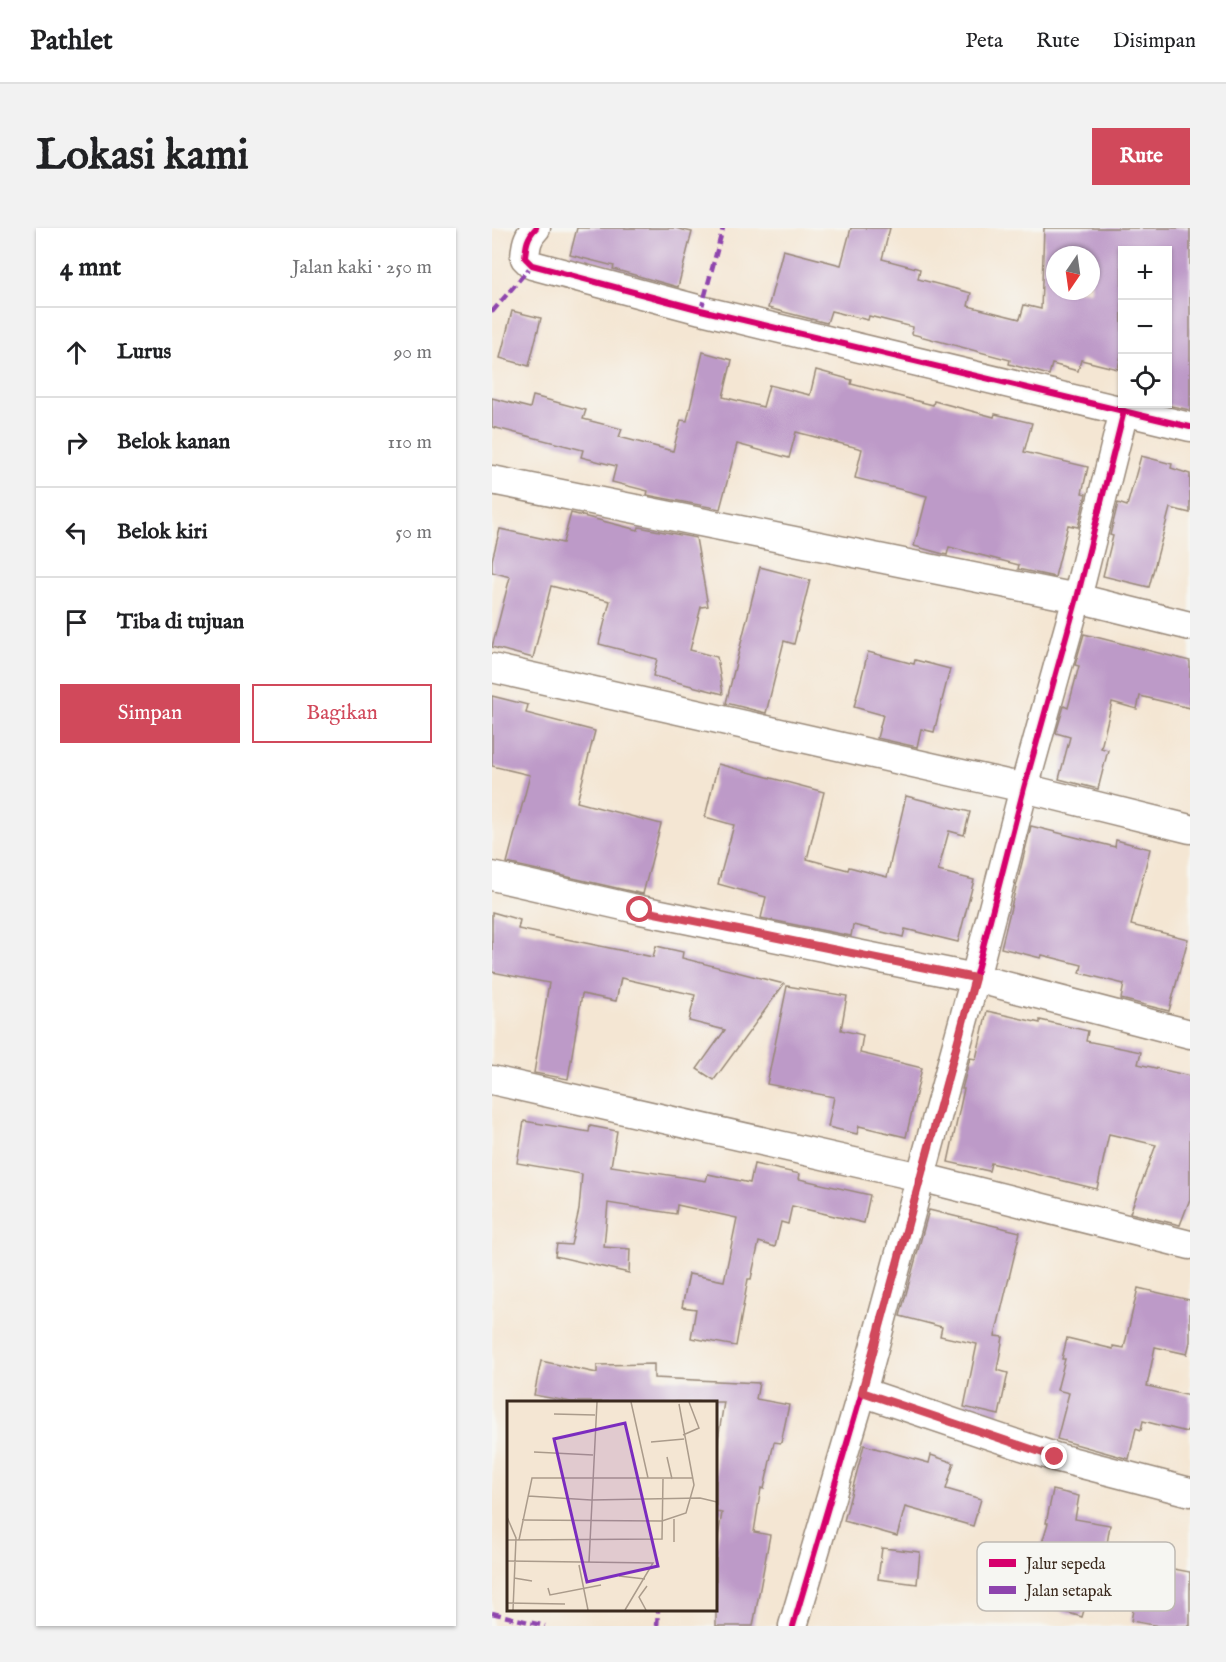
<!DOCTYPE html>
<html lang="id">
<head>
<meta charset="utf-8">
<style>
	:root { --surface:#fff; --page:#f2f2f2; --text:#202124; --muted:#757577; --line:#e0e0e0; --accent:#d1495b }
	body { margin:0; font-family:"IM FELL English",serif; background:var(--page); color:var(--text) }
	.controls { position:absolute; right:18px; top:18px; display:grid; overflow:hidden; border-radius:0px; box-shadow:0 2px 4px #0004 }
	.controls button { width:54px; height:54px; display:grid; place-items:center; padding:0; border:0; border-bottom:2px solid var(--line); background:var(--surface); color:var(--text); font:30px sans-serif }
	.compass { position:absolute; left:554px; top:18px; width:54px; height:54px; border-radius:50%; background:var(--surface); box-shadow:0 2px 4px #0004; rotate:193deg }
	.stop { position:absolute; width:18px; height:18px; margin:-14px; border:4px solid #d1495b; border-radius:50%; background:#fff }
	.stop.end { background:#d1495b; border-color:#fff; box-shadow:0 2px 6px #0008 }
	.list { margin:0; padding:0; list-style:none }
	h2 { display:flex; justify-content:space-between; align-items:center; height:78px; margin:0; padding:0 24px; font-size:26px }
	h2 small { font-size:20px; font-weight:400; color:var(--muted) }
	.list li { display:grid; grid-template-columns:39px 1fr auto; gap:18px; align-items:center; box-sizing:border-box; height:90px; padding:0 24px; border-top:2px solid var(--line) }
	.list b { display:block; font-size:22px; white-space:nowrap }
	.list em { font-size:20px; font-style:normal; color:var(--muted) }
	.actions { display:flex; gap:12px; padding:18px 24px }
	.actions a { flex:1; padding:14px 0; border:2px solid var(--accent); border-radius:0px; text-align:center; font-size:21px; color:var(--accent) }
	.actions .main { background:var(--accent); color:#fff }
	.icon { flex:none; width:33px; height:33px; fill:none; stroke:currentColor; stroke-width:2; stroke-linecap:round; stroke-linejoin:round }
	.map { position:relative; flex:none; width:698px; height:1398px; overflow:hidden; border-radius:0px }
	header { display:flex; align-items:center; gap:36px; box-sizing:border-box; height:84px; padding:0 30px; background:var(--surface); border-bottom:2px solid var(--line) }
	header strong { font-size:28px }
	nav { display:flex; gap:33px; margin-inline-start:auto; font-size:21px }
	.intro { display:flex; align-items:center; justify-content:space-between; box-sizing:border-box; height:144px; padding:0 36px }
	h1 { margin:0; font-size:42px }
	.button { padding:15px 27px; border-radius:0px; background:var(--accent); color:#fff; font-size:21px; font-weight:700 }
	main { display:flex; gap:36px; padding:0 36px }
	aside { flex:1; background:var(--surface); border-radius:0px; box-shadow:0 2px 4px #0004 }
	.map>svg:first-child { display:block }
	.building { fill:#bd9ac8; fill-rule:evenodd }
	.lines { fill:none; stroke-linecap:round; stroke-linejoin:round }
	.minor-casing { stroke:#988878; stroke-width:31 }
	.minor { stroke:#fff; stroke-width:28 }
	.quiet { stroke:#8e44ad; stroke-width:4.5; stroke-dasharray:9 4.5; stroke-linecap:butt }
	.cycleway-casing { stroke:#f6f6f2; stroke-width:10 }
	.cycleway { stroke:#d6006c; stroke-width:6 }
	.route { stroke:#d1495b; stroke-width:8 }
	.inset-road { fill:none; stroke:#aa9b8b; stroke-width:1.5 }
	.view { fill:#7b2cbf; fill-opacity:0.15; stroke:#7b2cbf; stroke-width:3 }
	.inset-edge { fill:none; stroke:#3b2a1e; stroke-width:3 }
	.key { fill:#f6f6f2; stroke:#beb9b2; stroke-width:1.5 }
	.key-label { font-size:16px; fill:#3b2a1e }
</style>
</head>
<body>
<header>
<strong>Pathlet</strong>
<nav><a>Peta</a><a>Rute</a><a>Disimpan</a></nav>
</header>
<div class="intro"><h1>Lokasi kami</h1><a class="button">Rute</a></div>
<main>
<aside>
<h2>4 mnt<small>Jalan kaki · 250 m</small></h2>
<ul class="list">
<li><svg class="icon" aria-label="ahead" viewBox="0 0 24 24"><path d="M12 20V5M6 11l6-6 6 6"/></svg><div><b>Lurus</b></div><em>90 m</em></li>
<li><svg class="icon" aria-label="right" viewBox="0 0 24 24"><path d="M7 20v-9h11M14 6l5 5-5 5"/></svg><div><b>Belok kanan</b></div><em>110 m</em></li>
<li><svg class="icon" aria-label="left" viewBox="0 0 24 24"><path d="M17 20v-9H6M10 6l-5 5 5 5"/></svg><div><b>Belok kiri</b></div><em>50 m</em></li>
<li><svg class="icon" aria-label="arrive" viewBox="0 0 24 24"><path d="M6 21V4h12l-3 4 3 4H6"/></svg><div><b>Tiba di tujuan</b></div></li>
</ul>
<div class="actions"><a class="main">Simpan</a><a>Bagikan</a></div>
</aside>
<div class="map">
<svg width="698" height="1398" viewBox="0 0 698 1398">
	<rect width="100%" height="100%" fill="#f6f6f2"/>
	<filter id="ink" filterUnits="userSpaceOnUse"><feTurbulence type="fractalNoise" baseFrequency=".0167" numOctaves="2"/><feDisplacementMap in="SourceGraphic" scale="12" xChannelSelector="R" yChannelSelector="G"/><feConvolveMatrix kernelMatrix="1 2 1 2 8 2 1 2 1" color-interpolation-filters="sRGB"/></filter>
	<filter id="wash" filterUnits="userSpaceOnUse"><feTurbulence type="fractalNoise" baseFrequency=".008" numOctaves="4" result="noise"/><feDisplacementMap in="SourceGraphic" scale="24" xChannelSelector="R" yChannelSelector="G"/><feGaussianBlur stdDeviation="1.35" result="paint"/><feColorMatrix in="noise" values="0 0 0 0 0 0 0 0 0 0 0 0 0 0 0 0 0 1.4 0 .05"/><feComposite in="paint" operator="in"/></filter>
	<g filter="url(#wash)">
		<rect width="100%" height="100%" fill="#f4e6d3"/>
		<g id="blocks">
			<!-- building -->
			<g class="building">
				<path d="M 85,0 L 183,0 L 200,4 L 186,59 L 121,41 L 122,38 L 78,27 Z"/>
				<path d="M 359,0 L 398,0 L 390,31 L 428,41 L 426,51 L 479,65 L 476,78 L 528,91 L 532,77 L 549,81 L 552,0 L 698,0 L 698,182 L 675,177 L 675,22 L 630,21 L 630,123 L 626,141 L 589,132 L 586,143 L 560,136 L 557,147 L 517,136 L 518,132 L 420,106 L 421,99 L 377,88 L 376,92 L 339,83 L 335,95 L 276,80 L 291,22 L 349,37 ZM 563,27 L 599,27 L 599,63 L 563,63 Z"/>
				<path d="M 20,83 L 49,90 L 37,138 L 8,130 Z"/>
				<path d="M 211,124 L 240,132 L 231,169 L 271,179 L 277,157 L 318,167 L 324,142 L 360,152 L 359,156 L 441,177 L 442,173 L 502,189 L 503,186 L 540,195 L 532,224 L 596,239 L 590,265 L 594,266 L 586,299 L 576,297 L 563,349 L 526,341 L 527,337 L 457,319 L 455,327 L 422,318 L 435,268 L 363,250 L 370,221 L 304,204 L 297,230 L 245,216 L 228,281 L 155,267 L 156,263 L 120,254 L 124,238 L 89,229 L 91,222 L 0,199 L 0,170 L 38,180 L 41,168 L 94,182 L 91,191 L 130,201 L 127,209 L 181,223 L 189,192 L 195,193 Z"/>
				<path d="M 649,228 L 680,236 L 679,240 L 698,246 L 698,285 L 678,280 L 657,359 L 611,348 L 621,308 L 618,307 L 626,275 L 635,278 Z"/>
				<path d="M 79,285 L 146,302 L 147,299 L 204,310 L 216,378 L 209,379 L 198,422 L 225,429 L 231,466 L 161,448 L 165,431 L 107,416 L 118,373 L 59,358 L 41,430 L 0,419 L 18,349 L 0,344 L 0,332 L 8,301 L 71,315 Z"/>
				<path d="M 268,339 L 318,352 L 302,416 L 292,413 L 274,485 L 234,475 Z"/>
				<path d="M 592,406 L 698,433 L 698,480 L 648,468 L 645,481 L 620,474 L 609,520 L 616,522 L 606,561 L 567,551 L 578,509 L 564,505 L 572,478 L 576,480 L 587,438 L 583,437 Z"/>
				<path d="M 376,424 L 422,436 L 423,432 L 458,441 L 442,504 L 429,501 L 425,519 L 385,510 L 391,487 L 362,479 Z"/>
				<path d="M 0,468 L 36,477 L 34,485 L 103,503 L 85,574 L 169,596 L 151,666 L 15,635 L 38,547 L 0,538 Z"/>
				<path d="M 226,536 L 332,564 L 315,631 L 356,642 L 357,639 L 395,649 L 414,568 L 478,584 L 472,607 L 457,603 L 446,643 L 482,652 L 466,714 L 413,701 L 411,709 L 361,697 L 359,708 L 269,690 L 274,669 L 226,656 L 242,597 L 213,589 Z"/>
				<path d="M 539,598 L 623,619 L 624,612 L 658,621 L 639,697 L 696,711 L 677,783 L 629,771 L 632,756 L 588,745 L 590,737 L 550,727 L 549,730 L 509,720 Z"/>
				<path d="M 0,684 L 28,692 L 26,701 L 161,729 L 164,718 L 191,724 L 190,730 L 292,756 L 222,852 L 205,841 L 233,802 L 197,793 L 203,767 L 129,750 L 124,773 L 90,766 L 76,851 L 42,845 L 57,755 L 0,744 Z"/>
				<path d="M 295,758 L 355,768 L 349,802 L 371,807 L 368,825 L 430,840 L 414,909 L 367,898 L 365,906 L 336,899 L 342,869 L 275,856 Z"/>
				<path d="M 495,783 L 548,795 L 548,792 L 596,803 L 594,813 L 649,824 L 646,836 L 698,848 L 698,971 L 688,997 L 638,985 L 664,917 L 617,906 L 605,961 L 499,935 L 497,943 L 456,934 L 472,861 L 470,861 L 478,830 L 484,831 Z"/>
				<path d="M 32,893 L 97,904 L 98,898 L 125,903 L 119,938 L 214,953 L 216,946 L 258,955 L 262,936 L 308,946 L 307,951 L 378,967 L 372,995 L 300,978 L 296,996 L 289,994 L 283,1019 L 267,1014 L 259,1051 L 256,1051 L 244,1118 L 199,1110 L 204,1081 L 190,1079 L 197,1046 L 232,1053 L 245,990 L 185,977 L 184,986 L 116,975 L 112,1019 L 138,1021 L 137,1045 L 63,1028 L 65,1016 L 79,1017 L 87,982 L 90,946 L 25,935 Z"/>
				<path d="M 437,982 L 528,1004 L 503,1108 L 511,1109 L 505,1142 L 516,1145 L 507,1187 L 472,1179 L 485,1116 L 448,1108 L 450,1099 L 408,1088 Z"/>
				<path d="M 646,1060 L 698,1072 L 698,1114 L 695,1126 L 663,1119 L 655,1158 L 698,1168 L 698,1192 L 695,1204 L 651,1193 L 649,1202 L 644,1200 L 637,1231 L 565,1211 L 577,1165 L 565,1162 L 573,1131 L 570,1131 L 575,1110 L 621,1121 L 621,1118 L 632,1120 Z"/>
				<path d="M 49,1133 L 105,1145 L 105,1137 L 162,1136 L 162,1150 L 267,1155 L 264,1171 L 297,1177 L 289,1215 L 282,1214 L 272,1261 L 269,1260 L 262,1304 L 278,1307 L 261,1398 L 224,1398 L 224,1320 L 230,1285 L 224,1284 L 224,1223 L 232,1174 L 79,1174 L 42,1167 Z"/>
				<path d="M 372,1217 L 437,1235 L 439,1227 L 462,1235 L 454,1261 L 489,1271 L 481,1298 L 413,1279 L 405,1308 L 352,1293 Z"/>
				<path d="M 561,1262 L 587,1268 L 583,1291 L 618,1297 L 614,1322 L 610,1321 L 590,1389 L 533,1372 L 543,1339 L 565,1342 L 569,1324 L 549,1318 L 556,1295 L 554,1295 Z"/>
				<path d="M 390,1320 L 428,1324 L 425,1356 L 386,1351 Z"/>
				<path d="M 650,1335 L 698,1344 L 698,1398 L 667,1398 L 639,1393 Z"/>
			</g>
		</g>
	</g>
	<g filter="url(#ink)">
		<use href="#blocks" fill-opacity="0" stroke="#988878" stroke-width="1.5"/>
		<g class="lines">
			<!-- minor casing -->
			<g class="minor-casing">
				<g id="minor">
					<path d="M 44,0 C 35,9 34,17 33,30 L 40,37 L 209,82 L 698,199"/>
					<path d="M 0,252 L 585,370 L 698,398"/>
					<path d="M 0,440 L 532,560 L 698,601"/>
					<path d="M 0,648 L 149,682 L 483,750 L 698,806"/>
					<path d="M 0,852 L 428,949 L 698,1017"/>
					<path d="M 370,1164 L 563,1229 L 698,1264"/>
					<path d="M 301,1398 L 370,1164 L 483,750 L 532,560 L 585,370 L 632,183"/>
				</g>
			</g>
			<!-- minor -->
			<use href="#minor" class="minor"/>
			<!-- quiet -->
			<g class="quiet">
				<path d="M 209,82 L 231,0"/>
				<path d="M 0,84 L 40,37"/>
				<path d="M 0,1385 L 53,1398"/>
				<path d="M 165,1398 L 166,1382"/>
			</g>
			<!-- cycleway casing -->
			<g class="cycleway-casing">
				<g id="cycleway">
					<path d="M 44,0 C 35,9 34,17 33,30 L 40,37 L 209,82 L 698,199"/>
					<path d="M 301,1398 L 370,1164 L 483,750 L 532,560 L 585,370 L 632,183"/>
				</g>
			</g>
			<!-- cycleway -->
			<use href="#cycleway" class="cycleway"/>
		</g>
	</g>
	<g class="lines" filter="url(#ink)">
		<!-- route -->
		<path class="route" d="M 148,682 L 483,750 L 370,1164 L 563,1229"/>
	</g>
	<!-- overview -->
	<g transform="translate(15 1173)">
		<rect width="210" height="210" fill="#f4e6d3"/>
		<path class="inset-road" d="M 124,1 L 141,77M 47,13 L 88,14M 176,34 L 192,27 L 182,1M 144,41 L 177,38M 27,51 L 86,54M 160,56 L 165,78M 21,95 L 84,99 L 193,97 L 210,101M 0,116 L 9,137 L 6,209M 167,118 L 167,141M 15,119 L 155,120 L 179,112 L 187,84 L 172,3M 0,139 L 155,138 L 156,78M 12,139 L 25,77 L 185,77M 0,160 L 146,162 L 118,209M 82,161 L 90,1M 72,164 L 81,209M 112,175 L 138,178M 7,177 L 25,180M 41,187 L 43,194 L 94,184M 0,202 L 58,203M 139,209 L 132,196 L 140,185"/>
		<path class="view" d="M 118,22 L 151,165 L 80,181 L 47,38 Z"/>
		<rect width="210" height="210" class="inset-edge"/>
	</g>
	<!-- legend -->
	<rect x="485" y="1314" width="198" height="69" rx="9" class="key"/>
	<rect x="497" y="1331" width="27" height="8" fill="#d6006c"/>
	<rect x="497" y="1358" width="27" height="8" fill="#8e44ad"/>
	<g class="key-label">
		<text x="534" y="1341">Jalur sepeda</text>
		<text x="534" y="1368">Jalan setapak</text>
	</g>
</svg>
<div class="controls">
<button>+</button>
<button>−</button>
<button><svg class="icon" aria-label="locate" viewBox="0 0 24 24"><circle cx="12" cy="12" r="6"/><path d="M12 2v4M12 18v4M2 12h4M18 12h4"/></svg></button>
</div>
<svg class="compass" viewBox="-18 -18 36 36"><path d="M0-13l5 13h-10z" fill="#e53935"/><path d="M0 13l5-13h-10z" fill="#757577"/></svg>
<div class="stop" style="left:148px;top:682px"></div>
<div class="stop end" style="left:563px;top:1229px"></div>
</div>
</main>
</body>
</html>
